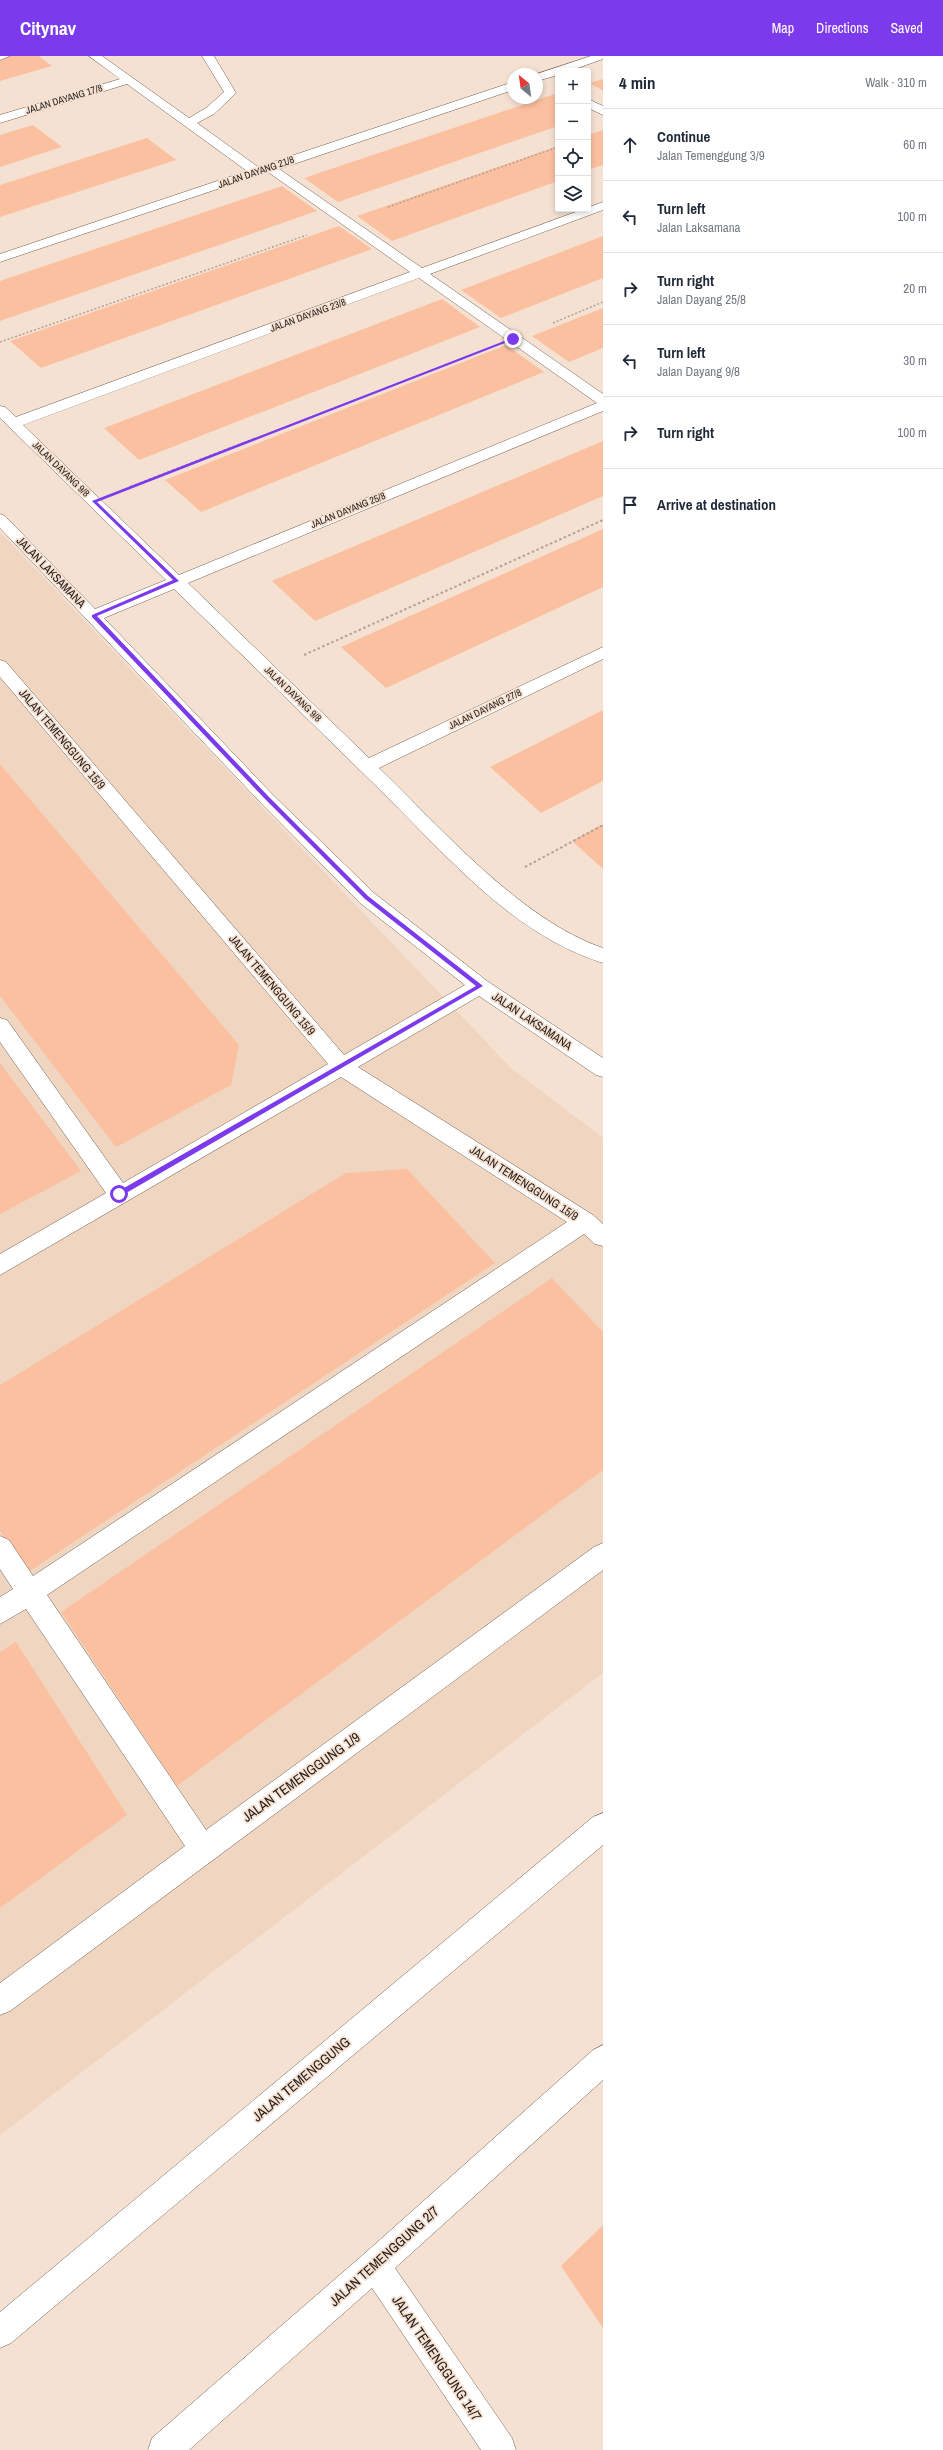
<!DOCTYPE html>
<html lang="en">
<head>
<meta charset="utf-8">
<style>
	:root { --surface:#fff; --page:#f6f6f7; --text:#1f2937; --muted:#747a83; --line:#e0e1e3; --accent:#7c3aed }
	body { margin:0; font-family:"Archivo Narrow",sans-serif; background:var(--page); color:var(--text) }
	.controls { position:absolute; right:12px; top:12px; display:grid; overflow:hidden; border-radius:4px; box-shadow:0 2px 6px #0003 }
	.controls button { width:36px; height:36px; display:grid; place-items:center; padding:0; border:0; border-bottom:1px solid var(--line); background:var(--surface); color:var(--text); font:20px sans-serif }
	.compass { position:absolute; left:507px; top:12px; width:36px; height:36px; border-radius:50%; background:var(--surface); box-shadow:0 2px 6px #0003; rotate:331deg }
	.stop { position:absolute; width:12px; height:12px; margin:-9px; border:3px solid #7c3aed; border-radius:50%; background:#fff }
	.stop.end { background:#7c3aed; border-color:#fff; box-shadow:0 1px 4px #0008 }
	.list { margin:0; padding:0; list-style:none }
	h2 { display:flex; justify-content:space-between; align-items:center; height:52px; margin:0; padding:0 16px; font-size:17px }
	h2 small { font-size:13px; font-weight:400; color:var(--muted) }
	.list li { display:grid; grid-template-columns:26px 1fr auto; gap:12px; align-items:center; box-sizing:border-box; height:72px; padding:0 16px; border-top:1px solid var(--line) }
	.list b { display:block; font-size:15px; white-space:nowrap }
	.list p { margin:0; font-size:13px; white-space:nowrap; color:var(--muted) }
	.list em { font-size:13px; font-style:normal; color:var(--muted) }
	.icon { flex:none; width:22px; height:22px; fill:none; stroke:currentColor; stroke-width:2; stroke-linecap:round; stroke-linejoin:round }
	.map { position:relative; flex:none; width:603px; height:2394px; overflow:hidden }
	header { display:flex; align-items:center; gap:24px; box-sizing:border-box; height:56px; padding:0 20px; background:var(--accent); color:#fff }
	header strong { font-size:19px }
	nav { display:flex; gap:22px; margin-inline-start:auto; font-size:14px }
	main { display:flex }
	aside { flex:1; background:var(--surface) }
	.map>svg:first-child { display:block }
	.built { fill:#f0d5c1 }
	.building { fill:#fbc0a0 }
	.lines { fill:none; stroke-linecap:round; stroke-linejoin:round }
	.minor-casing { stroke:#6f5e51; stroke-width:1 }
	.path-far1 { stroke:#b1a195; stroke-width:1.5; stroke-dasharray:2 2; stroke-linecap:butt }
	.path { stroke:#b1a195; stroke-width:2; stroke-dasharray:2.5 2.5; stroke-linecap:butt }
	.minor { fill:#fff; fill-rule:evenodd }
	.route { fill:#7c3aed }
	.labels { text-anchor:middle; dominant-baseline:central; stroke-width:3.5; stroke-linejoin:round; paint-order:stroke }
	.far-street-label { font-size:10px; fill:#231b16; stroke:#f5e1d2 }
	.street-label { font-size:12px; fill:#231b16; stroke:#f5e1d2 }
	.near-street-label { font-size:14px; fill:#231b16; stroke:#f5e1d2 }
</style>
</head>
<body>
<header>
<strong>Citynav</strong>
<nav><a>Map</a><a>Directions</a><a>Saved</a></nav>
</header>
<main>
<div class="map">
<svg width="603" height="2394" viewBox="0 0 603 2394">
	<rect width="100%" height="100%" fill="#f5e1d2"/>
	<!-- built -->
	<path class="built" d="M 0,476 L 511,1012 L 603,1082 L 603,1617 L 0,2079 Z"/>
	<!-- building -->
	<g class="building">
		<path d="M 0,0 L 39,0 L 52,10 L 0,25 Z"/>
		<path d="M 603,23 L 603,35 L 590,27 Z"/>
		<path d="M 558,37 L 558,70 L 338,146 L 304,122 Z"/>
		<path d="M 33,69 L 62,91 L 0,111 L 0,79 Z"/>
		<path d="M 603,74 L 603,109 L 588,114 L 588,79 Z"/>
		<path d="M 147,82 L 176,104 L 0,161 L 0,129 Z"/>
		<path d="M 558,90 L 558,125 L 392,185 L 357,160 Z"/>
		<path d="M 282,130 L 317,155 L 0,265 L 0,225 Z"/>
		<path d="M 339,170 L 372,193 L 41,312 L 10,285 Z"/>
		<path d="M 603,180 L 603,222 L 501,262 L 461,234 Z"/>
		<path d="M 442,243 L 480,271 L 139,404 L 104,372 Z"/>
		<path d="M 603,252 L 603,292 L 569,306 L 532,280 Z"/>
		<path d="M 506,289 L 544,316 L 201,456 L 165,424 Z"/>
		<path d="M 603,385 L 603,440 L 315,565 L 272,525 Z"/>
		<path d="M 603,473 L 603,531 L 386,632 L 341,591 Z"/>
		<path d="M 603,654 L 603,725 L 541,757 L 490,711 Z"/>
		<path d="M 0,708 L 239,989 L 231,1029 L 116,1091 L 0,940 Z"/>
		<path d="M 603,768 L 603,813 L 572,785 Z"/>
		<path d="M 0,1007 L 81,1115 L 0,1158 Z"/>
		<path d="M 407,1113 L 495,1207 L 27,1517 L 0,1475 L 0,1329 L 346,1117 Z"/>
		<path d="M 552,1222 L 603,1276 L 603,1414 L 177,1730 L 61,1556 Z"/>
		<path d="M 16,1586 L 127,1759 L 0,1852 L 0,1596 Z"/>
		<path d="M 603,2169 L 603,2272 L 561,2210 Z"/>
	</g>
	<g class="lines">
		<!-- minor casing -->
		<g class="minor-casing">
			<g id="minor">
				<path d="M 0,0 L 10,0 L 0,4 Z"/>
				<path d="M 89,0 L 102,0 L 189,62 L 206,52 L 224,36 L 202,0 L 214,0 L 236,37 L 214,58 L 197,67 L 258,111 L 513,26 L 513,34 L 279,113 L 422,212 L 603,146 L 603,154 L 430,218 L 603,338 L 603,355 L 188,527 L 369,702 L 603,591 L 603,603 L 379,712 C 441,772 521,864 603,892 L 603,907 C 510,878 443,795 375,729 C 308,663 241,598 174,533 L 104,562 L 273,739 L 374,837 L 487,925 L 603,1002 L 603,1021 L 596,1019 L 479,940 L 358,1011 L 593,1159 L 603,1168 L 603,1190 L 595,1188 L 584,1178 L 47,1539 L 206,1774 L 594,1491 L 603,1487 L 603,1514 L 10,1955 L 0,1959 L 0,1927 L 185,1790 L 26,1553 L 0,1568 L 0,1541 L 13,1533 L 0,1513 L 0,1480 L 9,1484 L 33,1520 L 567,1166 L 341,1021 L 0,1219 L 0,1198 L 106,1137 L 0,986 L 0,962 L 7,964 L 123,1127 L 328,1008 L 0,621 L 0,604 L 6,606 L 344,999 L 465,929 L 360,847 L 261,747 L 0,472 L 0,458 L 5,460 L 95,553 L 166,524 L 0,362 L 0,350 L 5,351 L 16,361 L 410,216 L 268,116 L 0,206 L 0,198 L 247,115 L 127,28 L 0,67 L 0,59 L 120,23 ZM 419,222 L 597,347 L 179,519 L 23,369 Z"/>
				<path d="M 591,0 L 603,0 L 603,3 L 569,15 L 558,15 L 558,19 L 537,25 L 537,18 Z"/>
				<path d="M 588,43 L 603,50 L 603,59 L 588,52 Z"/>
				<path d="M 603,1757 L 603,1789 L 11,2287 L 0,2292 L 0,2256 L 593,1761 Z"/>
				<path d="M 603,1989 L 603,2024 L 395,2212 L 512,2382 L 516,2394 L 481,2394 L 372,2232 L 189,2394 L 148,2394 L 152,2382 L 364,2198 L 593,1994 Z"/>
			</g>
		</g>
		<!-- path-far1 -->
		<g class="path-far1">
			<path d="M 388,151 L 558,91"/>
			<path d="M 553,267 L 603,246"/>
			<path d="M 0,286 L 307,179"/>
			<path d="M 241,388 L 474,298"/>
		</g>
		<!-- path -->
		<g class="path">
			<path d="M 130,431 L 243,387"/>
			<path d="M 304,599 L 603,464"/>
			<path d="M 525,811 L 603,769"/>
		</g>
		<!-- minor -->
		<use href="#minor" class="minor"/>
	</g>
	<!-- route -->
	<path class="route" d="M 512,282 L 515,283 L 97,446 L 179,525 L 97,560 L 269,741 L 368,840 L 483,930 L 121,1140 L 117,1140 L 117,1136 L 476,930 L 365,843 L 266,744 L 92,561 L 92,559 L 173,524 L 92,445 Z"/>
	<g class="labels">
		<!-- far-street labels -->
		<g class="far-street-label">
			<text transform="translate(64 43) rotate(-17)">JALAN DAYANG 17/8</text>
			<text transform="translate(256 116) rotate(-19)">JALAN DAYANG 21/8</text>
			<text transform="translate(308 259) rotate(-20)">JALAN DAYANG 23/8</text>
			<text transform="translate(61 413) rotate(44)">JALAN DAYANG 9/8</text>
			<text transform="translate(348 454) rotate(-22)">JALAN DAYANG 25/8</text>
			<text transform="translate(293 638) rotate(44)">JALAN DAYANG 9/8</text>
			<text transform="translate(485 653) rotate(-26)">JALAN DAYANG 27/8</text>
		</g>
		<!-- street labels -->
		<g class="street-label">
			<text transform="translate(51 516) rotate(46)">JALAN LAKSAMANA</text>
			<text transform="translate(62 683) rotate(50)">JALAN TEMENGGUNG 15/9</text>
			<text transform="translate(272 929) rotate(50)">JALAN TEMENGGUNG 15/9</text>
			<text transform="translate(532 965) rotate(34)">JALAN LAKSAMANA</text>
			<text transform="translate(524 1127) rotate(33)">JALAN TEMENGGUNG 15/9</text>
		</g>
		<!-- near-street labels -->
		<g class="near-street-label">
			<text transform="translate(301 1721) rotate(-36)">JALAN TEMENGGUNG 1/9</text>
			<text transform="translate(301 2023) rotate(-40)">JALAN TEMENGGUNG</text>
			<text transform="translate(384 2200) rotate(-42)">JALAN TEMENGGUNG 2/7</text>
			<text transform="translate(437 2302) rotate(56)">JALAN TEMENGGUNG 14/7</text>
		</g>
	</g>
</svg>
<div class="controls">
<button>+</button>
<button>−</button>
<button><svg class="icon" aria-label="locate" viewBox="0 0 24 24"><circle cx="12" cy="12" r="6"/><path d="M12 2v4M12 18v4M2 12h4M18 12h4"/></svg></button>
<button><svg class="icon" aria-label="layers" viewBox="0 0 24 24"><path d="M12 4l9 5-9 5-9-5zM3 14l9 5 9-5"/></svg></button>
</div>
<svg class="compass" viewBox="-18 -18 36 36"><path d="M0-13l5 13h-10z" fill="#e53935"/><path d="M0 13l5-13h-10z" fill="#747a83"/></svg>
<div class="stop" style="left:119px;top:1138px"></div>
<div class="stop end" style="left:513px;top:283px"></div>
</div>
<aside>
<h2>4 min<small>Walk · 310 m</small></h2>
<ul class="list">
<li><svg class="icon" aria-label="ahead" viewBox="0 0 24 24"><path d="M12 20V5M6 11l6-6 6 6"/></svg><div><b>Continue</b><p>Jalan Temenggung 3/9</p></div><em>60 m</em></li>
<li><svg class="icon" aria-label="left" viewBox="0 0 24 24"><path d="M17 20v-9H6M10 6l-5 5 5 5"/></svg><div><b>Turn left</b><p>Jalan Laksamana</p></div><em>100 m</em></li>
<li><svg class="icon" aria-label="right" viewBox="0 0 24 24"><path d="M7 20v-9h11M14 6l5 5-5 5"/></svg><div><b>Turn right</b><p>Jalan Dayang 25/8</p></div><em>20 m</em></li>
<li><svg class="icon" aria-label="left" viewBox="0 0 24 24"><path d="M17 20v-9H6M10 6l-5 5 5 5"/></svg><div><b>Turn left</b><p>Jalan Dayang 9/8</p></div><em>30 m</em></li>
<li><svg class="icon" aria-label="right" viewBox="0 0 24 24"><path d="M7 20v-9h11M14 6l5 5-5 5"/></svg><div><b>Turn right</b></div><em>100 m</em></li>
<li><svg class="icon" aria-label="arrive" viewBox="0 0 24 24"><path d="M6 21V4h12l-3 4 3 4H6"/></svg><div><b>Arrive at destination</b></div></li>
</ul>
</aside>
</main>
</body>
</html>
